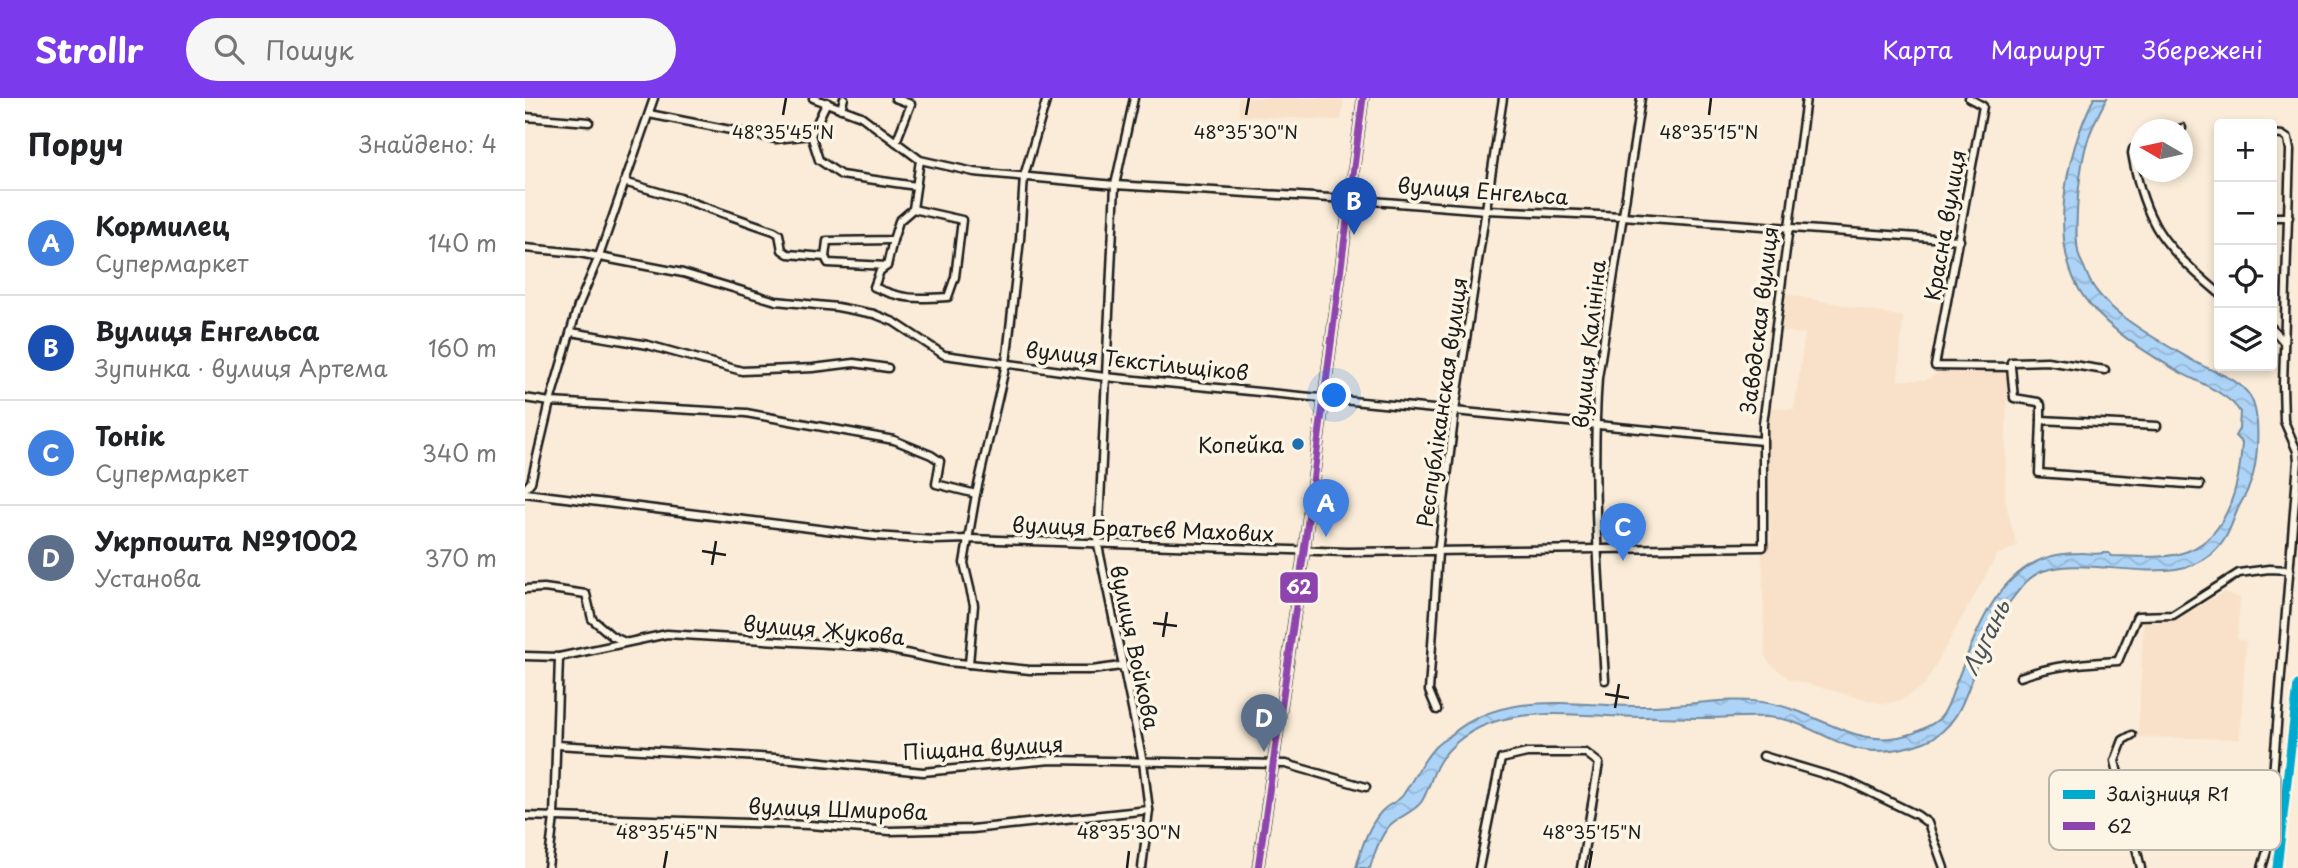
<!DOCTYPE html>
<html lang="uk">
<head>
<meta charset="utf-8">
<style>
	:root { --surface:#fff; --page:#f6f6f6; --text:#202124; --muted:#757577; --line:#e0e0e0; --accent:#7c3aed }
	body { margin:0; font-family:"Playpen Sans",sans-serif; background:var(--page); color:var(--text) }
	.controls { position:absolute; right:21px; top:21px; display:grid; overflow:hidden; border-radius:7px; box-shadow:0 4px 10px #0003 }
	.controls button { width:63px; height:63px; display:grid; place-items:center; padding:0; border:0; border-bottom:2px solid var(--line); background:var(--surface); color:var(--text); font:35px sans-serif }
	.compass { position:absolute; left:1605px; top:21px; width:63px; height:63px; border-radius:50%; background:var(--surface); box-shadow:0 4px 10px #0003; rotate:279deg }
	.you { position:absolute; left:810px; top:298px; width:24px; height:24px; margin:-18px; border:5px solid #fff; border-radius:50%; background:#1a73e8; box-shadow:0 0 0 10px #1a73e833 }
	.badge { display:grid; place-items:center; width:46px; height:46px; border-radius:50%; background:var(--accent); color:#fff; font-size:23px; font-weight:700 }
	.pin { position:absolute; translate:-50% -58px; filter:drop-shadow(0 2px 4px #0008) }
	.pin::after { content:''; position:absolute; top:37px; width:24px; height:21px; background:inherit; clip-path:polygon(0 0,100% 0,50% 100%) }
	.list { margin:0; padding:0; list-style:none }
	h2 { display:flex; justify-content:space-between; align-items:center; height:91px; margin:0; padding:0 28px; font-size:30px }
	h2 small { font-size:23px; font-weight:400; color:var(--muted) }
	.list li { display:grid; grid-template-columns:46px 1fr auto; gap:21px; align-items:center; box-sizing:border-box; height:105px; padding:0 28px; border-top:2px solid var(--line) }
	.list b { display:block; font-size:26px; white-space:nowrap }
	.list p { margin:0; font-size:23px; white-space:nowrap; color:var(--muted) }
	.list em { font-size:23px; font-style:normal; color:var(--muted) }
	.icon { flex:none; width:38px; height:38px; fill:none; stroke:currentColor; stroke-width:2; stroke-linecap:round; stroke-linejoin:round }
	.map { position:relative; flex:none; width:1773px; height:770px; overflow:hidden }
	header { display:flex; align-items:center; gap:42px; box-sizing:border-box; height:98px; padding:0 35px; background:var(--accent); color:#fff }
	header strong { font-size:33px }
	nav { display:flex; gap:38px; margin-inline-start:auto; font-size:24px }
	.search { width:490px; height:63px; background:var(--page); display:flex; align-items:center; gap:18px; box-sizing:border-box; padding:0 24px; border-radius:38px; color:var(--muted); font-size:26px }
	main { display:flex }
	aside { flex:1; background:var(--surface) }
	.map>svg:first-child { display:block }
	.built { fill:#f8e1c8 }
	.water { fill:url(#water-waves); stroke:#738a9f; stroke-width:2 }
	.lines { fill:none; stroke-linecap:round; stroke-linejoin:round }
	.street-casing { stroke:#1c1c1c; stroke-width:11 }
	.secondary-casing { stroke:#1c1c1c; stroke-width:13 }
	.street { stroke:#fcf5e5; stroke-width:6 }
	.secondary { stroke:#fcf5e5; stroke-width:8 }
	.bus-1-casing { stroke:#fcf5e5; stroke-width:12 }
	.bus-1 { stroke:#8e44ad; stroke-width:7 }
	.rail-1-casing { stroke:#fcf5e5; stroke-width:14 }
	.rail-1 { stroke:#00a9ce; stroke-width:9 }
	.ticks { fill:none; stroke:#1c1c1c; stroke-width:2.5 }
	.poi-dot { fill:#1f6fb2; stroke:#fcf5e5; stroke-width:2.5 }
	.labels { text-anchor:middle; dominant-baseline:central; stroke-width:7; stroke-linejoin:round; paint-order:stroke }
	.street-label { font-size:21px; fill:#1c1c1c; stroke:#fcf5e5 }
	.poi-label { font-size:21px; fill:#1c1c1c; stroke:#fcf5e5; text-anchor:end }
	.water-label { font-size:23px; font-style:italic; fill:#48535e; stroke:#fcf5e5 }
	.key { fill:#fcf5e5; stroke:#b9b4a9; stroke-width:2 }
	.key-label { font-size:19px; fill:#1c1c1c }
	.ticks-label { font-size:18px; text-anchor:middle; fill:#1c1c1c; stroke:#fcf5e5; stroke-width:7; stroke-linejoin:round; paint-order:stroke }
	.line-badge { stroke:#fcf5e5; stroke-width:2.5 }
	.badge-label { font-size:19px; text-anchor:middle; font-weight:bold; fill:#fff }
</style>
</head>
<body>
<header>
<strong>Strollr</strong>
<div class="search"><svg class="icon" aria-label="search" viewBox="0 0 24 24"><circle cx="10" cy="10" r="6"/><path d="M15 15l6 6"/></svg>Пошук</div>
<nav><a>Карта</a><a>Маршрут</a><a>Збережені</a></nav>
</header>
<main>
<aside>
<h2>Поруч<small>Знайдено: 4</small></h2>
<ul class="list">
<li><span class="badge" style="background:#3f7fe0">A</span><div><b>Кормилец</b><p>Супермаркет</p></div><em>140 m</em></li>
<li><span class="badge" style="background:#1a4fb4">B</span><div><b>Вулиця Енгельса</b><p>Зупинка · вулиця Артема</p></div><em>160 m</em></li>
<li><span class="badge" style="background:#3f7fe0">C</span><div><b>Тонік</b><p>Супермаркет</p></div><em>340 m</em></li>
<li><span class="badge" style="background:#5c6f8a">D</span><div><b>Укрпошта №91002</b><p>Установа</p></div><em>370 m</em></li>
</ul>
</aside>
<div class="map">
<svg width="1773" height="770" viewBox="0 0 1773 770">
	<defs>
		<pattern id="water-waves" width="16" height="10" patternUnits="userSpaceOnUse" patternTransform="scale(1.75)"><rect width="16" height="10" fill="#add4f7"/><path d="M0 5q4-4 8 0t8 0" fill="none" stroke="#94b5d3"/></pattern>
	</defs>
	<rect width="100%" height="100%" fill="#faecd8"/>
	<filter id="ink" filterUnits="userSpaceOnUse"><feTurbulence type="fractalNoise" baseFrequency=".0143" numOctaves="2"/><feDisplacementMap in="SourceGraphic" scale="14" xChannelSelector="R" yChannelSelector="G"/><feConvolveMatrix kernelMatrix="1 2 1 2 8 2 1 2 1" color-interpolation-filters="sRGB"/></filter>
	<g filter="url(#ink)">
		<!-- built -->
		<g class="built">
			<path d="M 713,0 L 819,0 L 816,22 L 714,18 Z"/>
			<path d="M 1261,196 L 1378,219 L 1373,282 L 1401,282 L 1415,274 L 1478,273 L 1482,278 L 1480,403 L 1492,448 L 1472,457 L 1399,588 L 1376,602 L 1358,606 L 1264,581 L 1244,565 L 1240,557 L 1237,453 L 1242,453 L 1242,444 L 1246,444 L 1242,333 L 1246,309 L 1269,312 L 1280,236 L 1256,233 Z"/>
			<path d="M 1699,494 L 1715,500 L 1712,541 L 1721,543 L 1715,641 L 1613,639 L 1619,524 L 1648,523 Z"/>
		</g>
		<!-- water -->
		<path class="water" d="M 1569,0 L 1582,0 C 1561,37 1557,57 1553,98 C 1552,114 1549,147 1555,161 C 1559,168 1562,177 1565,183 C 1583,216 1633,242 1665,261 C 1685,274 1711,277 1725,298 C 1737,319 1733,370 1723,391 C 1720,399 1715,405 1712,413 C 1708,422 1705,433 1699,442 C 1663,499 1571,455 1518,473 C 1502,479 1494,492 1484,505 C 1474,520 1464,537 1457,554 C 1442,588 1438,629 1399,644 C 1374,653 1346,657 1321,647 C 1301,640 1283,628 1262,622 C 1237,616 1209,620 1183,620 C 1162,620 1140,619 1119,619 C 1053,620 963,598 917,660 C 907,673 905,690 897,703 C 890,714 874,718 865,727 C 855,738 849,756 845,770 L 831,770 C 836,750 843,728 857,713 C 863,706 873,704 878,697 C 889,681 897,663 910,649 C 915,644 922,640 927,636 C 983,589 1059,610 1126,608 C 1163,608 1206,598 1243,605 C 1297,614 1332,655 1389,635 C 1398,631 1410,626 1416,619 C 1424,609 1427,596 1431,585 C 1449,541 1466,486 1511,464 C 1524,457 1542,455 1557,455 C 1565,455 1571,457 1578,455 L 1584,455 L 1587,458 C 1611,458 1640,462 1663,453 C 1704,437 1715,384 1717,345 L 1710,338 L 1714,331 L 1715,314 C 1703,294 1669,283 1649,271 C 1619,253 1588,234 1565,207 C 1519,153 1540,57 1569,0 Z"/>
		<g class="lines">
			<!-- street casing -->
			<g class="street-casing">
				<g id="street">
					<path d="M 288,0 L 336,18 L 395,62 L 449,74 L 590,87 L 822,101 L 961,112 L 1097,118 L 1435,142"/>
					<path d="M 370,0 L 386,6 L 371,44"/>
					<path d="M 609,0 L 590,87 L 573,447 L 618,664 L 624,712 L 617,770"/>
					<path d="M 1444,0 L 1458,8 L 1410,268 L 1486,269 L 1486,264 L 1522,263 L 1580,272"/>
					<path d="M 316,11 L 319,0"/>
					<path d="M 124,16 L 251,41 L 286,37 L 294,62 L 316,77 L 391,88"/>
					<path d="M 0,19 L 64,24"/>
					<path d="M 1652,32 L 1657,30"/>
					<path d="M 286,37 L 302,4"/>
					<path d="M 1616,48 L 1608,51 L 1607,55 C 1611,78 1617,102 1628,123 C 1640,149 1673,177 1694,195"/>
					<path d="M 99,84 L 154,100 L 249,133 L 254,136 L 257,152 L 263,156 L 300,159 L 303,165 L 362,168 L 355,173 L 349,189 C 378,202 392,201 423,199 L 430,179 L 437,122 L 388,111"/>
					<path d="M 1747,119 L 1764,119"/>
					<path d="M 0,150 L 54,155 L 158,175 L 251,203 L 312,209 L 349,216 L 369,224 L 419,257 L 580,279 L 1237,343"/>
					<path d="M 300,159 L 302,143 L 368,142 L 374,123 L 388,111 L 395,62"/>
					<path d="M 362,168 L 368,142"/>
					<path d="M 1747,230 L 1758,243"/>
					<path d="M 46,234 L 123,247 L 217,273 L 288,270 L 329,265 L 363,270"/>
					<path d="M 1486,269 L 1489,300 L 1513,304 L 1516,307 L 1516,322"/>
					<path d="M 0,300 L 25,304 L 221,315 L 369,342 L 406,357 L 415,363 L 411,386 L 451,396"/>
					<path d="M 1632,328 L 1516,322 L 1514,375 L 1675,387"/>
					<path d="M 0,391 L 6,384 L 25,304 L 53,208 L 73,161 L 129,0"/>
					<path d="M 0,395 L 350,438 L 409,442 L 445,441 L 822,454 L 1238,449 L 1238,326 L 1281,0"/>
					<path d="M 0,491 L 19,490 L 61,496 L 67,521 L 87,538 L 100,544"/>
					<path d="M 0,558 L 34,559 L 142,536 L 352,549 L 423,564 L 505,572 L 567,572 L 596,568"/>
					<path d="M 444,566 L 449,507 L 439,465 L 451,396 L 481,266 L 495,141 L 499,78 L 522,0"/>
					<path d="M 1495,579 C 1528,567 1559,565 1593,563 L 1612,518 L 1648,517 L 1714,475 L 1744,471 L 1765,472"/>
					<path d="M 1080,582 C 1074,482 1066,381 1073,280 L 1116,0"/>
					<path d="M 912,612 L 904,593 L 913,454 L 930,313 L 978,0"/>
					<path d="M 1607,637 L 1598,642 L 1590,663 L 1616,770"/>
					<path d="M 32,647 L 268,661 L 398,674 L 526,662 L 761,666 L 841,689"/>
					<path d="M 1238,658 L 1322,683 L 1392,717 L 1403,725 L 1419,770"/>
					<path d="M 0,718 L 284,727 L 365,733 L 447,731 L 624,712"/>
					<path d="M 23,770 L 29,719 L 34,559"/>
					<path d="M 954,770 L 976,661 L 1002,655 L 1061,655 L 1074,665 L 1056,770"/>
					<path d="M 1737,770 L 1742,753 L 1773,363 L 1772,353 L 1759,323 L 1758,287 L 1765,52 L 1763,41 L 1757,37 L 1747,36"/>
				</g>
			</g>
			<!-- secondary casing -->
			<g class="secondary-casing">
				<path id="secondary" d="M 733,770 L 779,453 L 838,0"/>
			</g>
			<!-- street -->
			<use href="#street" class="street"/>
			<!-- secondary -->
			<use href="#secondary" class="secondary"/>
			<!-- bus-1 casing -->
			<g class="bus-1-casing">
				<path id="bus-1" d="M 733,770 L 779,453 L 838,0"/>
			</g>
			<!-- bus-1 -->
			<use href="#bus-1" class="bus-1"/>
			<!-- rail-1 casing -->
			<g class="rail-1-casing">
				<path id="rail-1" d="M 1752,770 L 1773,587"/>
			</g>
			<!-- rail-1 -->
			<use href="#rail-1" class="rail-1"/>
		</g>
	</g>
	<!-- ticks -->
	<path class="ticks" d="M 258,17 L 261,0M 721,17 L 724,0M 1184,17 L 1186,0M 177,453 L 201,457M 187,467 L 191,443M 628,525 L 652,528M 638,539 L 642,514M 1080,596 L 1104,600M 1090,610 L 1094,586M 139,770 L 142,753M 602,770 L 604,753M 1064,770 L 1067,753"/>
	<!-- markers -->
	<circle class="poi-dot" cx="773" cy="346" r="7"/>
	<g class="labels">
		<!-- street labels -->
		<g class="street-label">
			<text transform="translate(958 92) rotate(4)">вулиця Енгельса</text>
			<text transform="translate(1419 127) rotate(-80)">Красна вулиця</text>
			<text transform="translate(1233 222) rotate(-83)">Заводская вулиця</text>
			<text transform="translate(1063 246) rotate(-84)">вулиця Калініна</text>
			<text transform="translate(612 262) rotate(6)">вулиця Тєкстільщіков</text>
			<text transform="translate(916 304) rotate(-82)">Рєспубліканская вулиця</text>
			<text transform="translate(618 430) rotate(2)">вулиця Братьєв Махових</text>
			<text transform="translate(299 531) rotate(5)">вулиця Жукова</text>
			<text transform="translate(611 549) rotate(78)">вулиця Войкова</text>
			<text transform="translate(458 649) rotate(-3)">Піщана вулиця</text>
			<text transform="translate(313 710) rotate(2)">вулиця Шмирова</text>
		</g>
		<!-- poi labels -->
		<g class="poi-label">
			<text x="759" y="346">Копейка</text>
		</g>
		<!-- water labels -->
		<g class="water-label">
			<text transform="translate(1460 539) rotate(-64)">Лугань</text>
		</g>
	</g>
	<!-- legend -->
	<rect x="1524" y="672" width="232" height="80" rx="10" class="key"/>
	<rect x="1538" y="692" width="32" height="9" fill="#00a9ce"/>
	<rect x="1538" y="724" width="32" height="8" fill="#8e44ad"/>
	<g class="key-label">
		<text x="1582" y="703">Залізниця R1</text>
		<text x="1582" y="735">62</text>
	</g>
	<g class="ticks-label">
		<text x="258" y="41">48°35'45"N</text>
		<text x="721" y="41">48°35'30"N</text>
		<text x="1184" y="41">48°35'15"N</text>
		<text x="142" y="741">48°35'45"N</text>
		<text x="604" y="741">48°35'30"N</text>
		<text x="1067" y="741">48°35'15"N</text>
	</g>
	<rect class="line-badge" x="754" y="473" width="40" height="33" rx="7" fill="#8e44ad"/>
	<g class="badge-label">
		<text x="774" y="496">62</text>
	</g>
</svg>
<div class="controls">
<button>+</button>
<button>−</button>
<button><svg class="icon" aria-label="locate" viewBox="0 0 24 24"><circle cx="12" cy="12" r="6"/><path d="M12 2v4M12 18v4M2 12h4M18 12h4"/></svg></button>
<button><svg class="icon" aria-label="layers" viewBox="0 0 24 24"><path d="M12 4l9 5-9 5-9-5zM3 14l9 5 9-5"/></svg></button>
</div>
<svg class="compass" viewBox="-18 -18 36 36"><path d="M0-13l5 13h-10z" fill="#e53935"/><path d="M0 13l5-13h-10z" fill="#757577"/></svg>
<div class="you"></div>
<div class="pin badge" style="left:801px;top:439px;background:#3f7fe0">A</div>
<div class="pin badge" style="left:829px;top:137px;background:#1a4fb4">B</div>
<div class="pin badge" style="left:1098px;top:463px;background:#3f7fe0">C</div>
<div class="pin badge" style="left:739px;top:654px;background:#5c6f8a">D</div>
</div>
</main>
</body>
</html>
